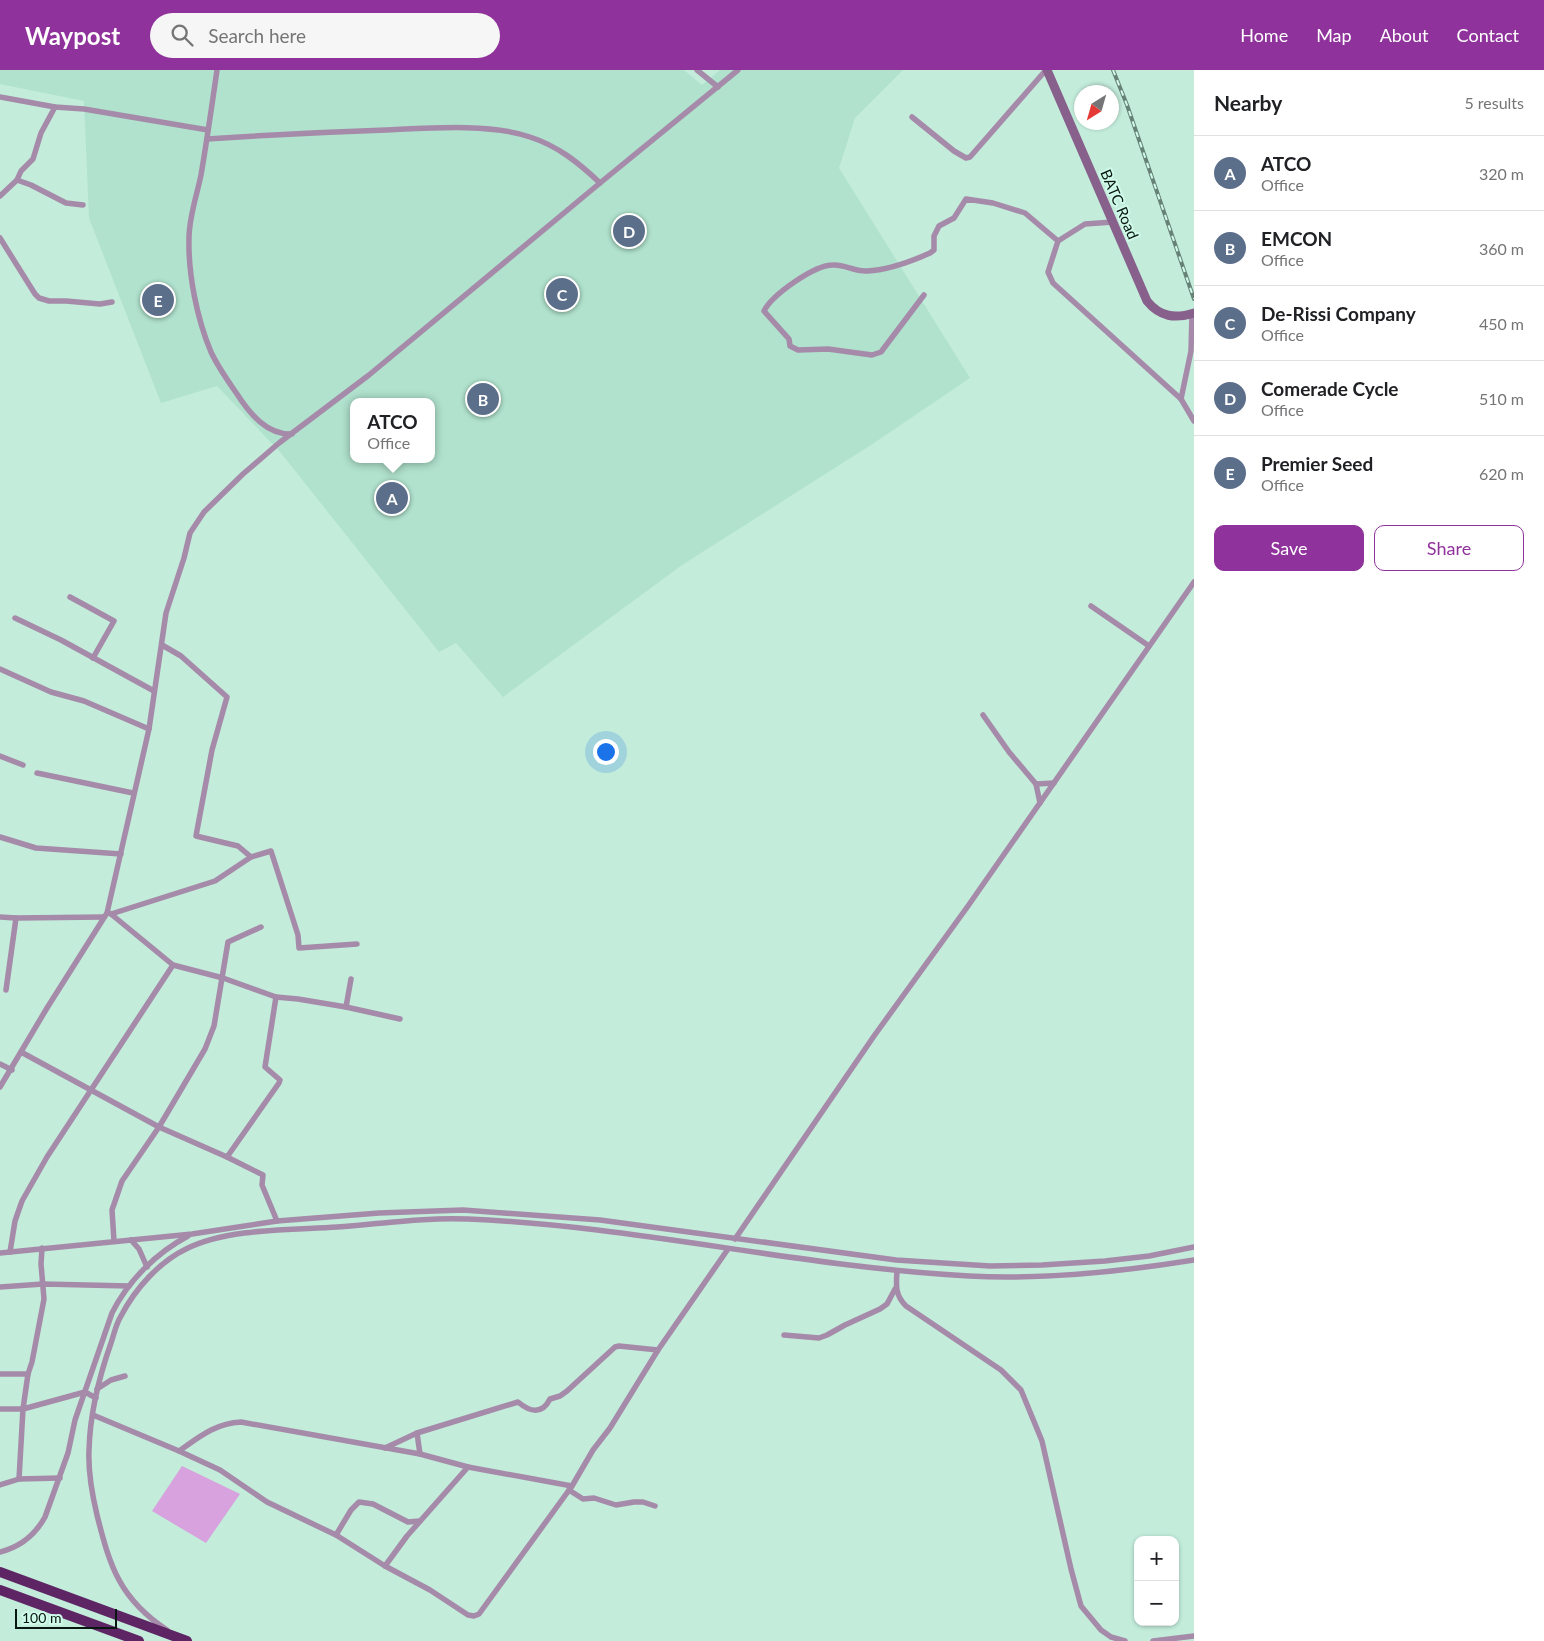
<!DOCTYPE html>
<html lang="en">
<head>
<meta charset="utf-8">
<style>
	:root { --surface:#fff; --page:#f6f6f6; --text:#202124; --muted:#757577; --line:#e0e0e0; --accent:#90329c }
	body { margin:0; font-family:Lato,sans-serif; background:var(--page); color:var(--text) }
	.controls { position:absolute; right:15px; bottom:15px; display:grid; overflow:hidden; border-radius:10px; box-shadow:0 1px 4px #0004 }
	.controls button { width:45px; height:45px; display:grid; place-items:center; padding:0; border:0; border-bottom:1px solid var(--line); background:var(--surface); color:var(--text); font:25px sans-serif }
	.compass { position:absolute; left:1074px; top:15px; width:45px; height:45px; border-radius:50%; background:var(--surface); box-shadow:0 1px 4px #0004; rotate:217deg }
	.scale { position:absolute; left:15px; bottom:12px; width:102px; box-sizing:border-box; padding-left:5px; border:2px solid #081711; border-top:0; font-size:14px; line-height:18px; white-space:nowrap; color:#081711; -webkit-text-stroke:4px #d0fae9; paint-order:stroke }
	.you { position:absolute; left:605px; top:681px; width:18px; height:18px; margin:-12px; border:4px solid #fff; border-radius:50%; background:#1a73e8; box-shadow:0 0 0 8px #1a73e833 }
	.badge { display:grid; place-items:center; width:32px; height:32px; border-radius:50%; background:var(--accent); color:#fff; font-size:16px; font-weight:700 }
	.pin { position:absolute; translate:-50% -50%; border:2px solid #fff; box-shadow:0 1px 5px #0006 }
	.popup { position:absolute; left:350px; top:328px; width:85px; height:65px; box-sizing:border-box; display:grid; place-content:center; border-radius:10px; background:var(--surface); filter:drop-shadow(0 1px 4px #0005); font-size:16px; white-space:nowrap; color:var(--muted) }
	.popup b { font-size:19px; color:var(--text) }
	.popup::after { content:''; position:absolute; left:50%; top:100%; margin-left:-10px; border:10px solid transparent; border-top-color:var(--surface) }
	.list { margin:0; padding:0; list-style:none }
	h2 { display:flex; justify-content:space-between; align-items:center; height:65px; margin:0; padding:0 20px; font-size:21px }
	h2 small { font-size:16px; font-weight:400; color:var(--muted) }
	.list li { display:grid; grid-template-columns:32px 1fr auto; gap:15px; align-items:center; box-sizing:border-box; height:75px; padding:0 20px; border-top:1px solid var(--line) }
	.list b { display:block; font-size:19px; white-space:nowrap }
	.list p { margin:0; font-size:16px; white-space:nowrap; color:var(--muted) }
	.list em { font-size:16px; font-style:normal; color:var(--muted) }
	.actions { display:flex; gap:10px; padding:15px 20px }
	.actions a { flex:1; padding:11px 0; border:1px solid var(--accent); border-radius:10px; text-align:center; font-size:18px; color:var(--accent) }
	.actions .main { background:var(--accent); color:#fff }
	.icon { flex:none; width:28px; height:28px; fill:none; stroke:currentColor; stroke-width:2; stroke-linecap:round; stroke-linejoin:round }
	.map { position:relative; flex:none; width:1194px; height:1571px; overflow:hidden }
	header { display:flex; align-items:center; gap:30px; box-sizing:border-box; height:70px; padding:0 25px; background:var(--accent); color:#fff }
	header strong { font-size:24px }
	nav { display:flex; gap:28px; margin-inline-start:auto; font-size:18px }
	.search { width:350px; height:45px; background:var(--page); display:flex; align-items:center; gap:12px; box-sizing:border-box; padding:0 18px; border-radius:28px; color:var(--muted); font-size:19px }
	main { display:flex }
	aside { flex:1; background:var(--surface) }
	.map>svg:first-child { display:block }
	.built { fill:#b0e2cd; fill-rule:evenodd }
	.green { fill:#d7a2dd }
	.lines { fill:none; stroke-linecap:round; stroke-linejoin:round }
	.street { stroke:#a68aa9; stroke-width:5.5 }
	.secondary { stroke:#88608c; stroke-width:9 }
	.highway { stroke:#5e2565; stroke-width:10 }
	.rail-casing { stroke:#668276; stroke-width:4 }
	.rail { stroke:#d0fae9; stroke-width:2; stroke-dasharray:5.5; stroke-linecap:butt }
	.labels { text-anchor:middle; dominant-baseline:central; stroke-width:4; stroke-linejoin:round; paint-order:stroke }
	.street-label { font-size:15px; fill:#081711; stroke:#d0fae9 }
</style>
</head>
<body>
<header>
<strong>Waypost</strong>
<div class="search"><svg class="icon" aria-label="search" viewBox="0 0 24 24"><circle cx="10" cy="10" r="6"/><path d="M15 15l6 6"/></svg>Search here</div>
<nav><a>Home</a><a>Map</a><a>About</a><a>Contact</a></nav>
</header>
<main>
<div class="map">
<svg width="1194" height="1571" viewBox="0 0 1194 1571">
	<rect width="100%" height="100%" fill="#c3ecdb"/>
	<!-- built -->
	<path class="built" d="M 0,0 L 684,0 L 702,15 L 720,0 L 903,0 L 855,48 L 839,98 L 970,308 L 874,373 L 682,495 L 503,627 L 456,573 L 439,582 L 281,383 L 217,316 L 161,333 L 89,148 L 84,31 L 0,14 ZM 353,332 L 431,332 L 431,389 L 353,389 Z"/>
	<!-- green -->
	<path class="green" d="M 182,1396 L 240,1424 L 206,1473 L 152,1441 Z"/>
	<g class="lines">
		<!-- street -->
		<g class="street">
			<path d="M 217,0 C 212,35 207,70 201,105 C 197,125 189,147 189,168 C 188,204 197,249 211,282 C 218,297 228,311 237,324 C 250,344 267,365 292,364"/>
			<path d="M 697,0 L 718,17"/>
			<path d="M 0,27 L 55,37 L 84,39 L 208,60"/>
			<path d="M 912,47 L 954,81 L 966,88 L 970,87 L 1046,0"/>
			<path d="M 207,69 C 267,65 327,62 386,60 C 429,58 490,53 530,67 C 558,76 579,93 600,113"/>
			<path d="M 17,110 L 31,115 L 66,133 L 83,135"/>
			<path d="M 0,126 L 17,110 L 21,101 L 33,89 L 41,63 L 55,37"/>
			<path d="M 1113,152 L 1085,154 L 1058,171 L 1048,202 L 1053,213 L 1181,329 L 1194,351"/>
			<path d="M 0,168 L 35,224 L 39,228 L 49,231 L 66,231 L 100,234 L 112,232"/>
			<path d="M 924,225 L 881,282 L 872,285 L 828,279 L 798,280 L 790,276 L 789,269 L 764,241 C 772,225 814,195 833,195 C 844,194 855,202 867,201 C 889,200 910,192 930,183 L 934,180 L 934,166 L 939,156 L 954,148 L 966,129 L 993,133 L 1025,143 L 1058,171"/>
			<path d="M 1181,329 L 1191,281 L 1192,243"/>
			<path d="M 70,527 L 114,551 L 93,588"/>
			<path d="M 1091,536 L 1149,576"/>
			<path d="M 15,548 L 61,570 L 154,621"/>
			<path d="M 162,575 L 181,586 L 227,627 L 212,680 L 196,766 L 238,776 L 251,787"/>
			<path d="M 0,599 L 51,622 L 84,631 L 149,659"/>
			<path d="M 983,645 L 1009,682 L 1036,714 L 1040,733"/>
			<path d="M 0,686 L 23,695"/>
			<path d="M 37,703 L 133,723"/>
			<path d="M 1036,714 L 1054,713"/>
			<path d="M 0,767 L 36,778 L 121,784"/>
			<path d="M 109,843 L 111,844 L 173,895 L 223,908 L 276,927 L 298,929 L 346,937 L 400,949"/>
			<path d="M 111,844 L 215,811 L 251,787 L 271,781 L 298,865 L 299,878 L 357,874"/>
			<path d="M 0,847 L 16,848 L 104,847"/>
			<path d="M 6,920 L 16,848"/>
			<path d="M 346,937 L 351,909"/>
			<path d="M 21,982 L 159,1057 L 227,1087 L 263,1105 L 262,1115 L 277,1151"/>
			<path d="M 0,994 L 12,1000"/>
			<path d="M 0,1017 L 47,938 L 107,843 L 149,659 L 166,543 L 184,488 L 190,463 L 204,442 L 243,404 L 279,373 L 369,305 L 600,113 L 738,0"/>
			<path d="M 227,1087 L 279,1013 L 280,1010 L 265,997 L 276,927"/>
			<path d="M 735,1169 L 874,966 L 968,836 L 1194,512"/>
			<path d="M 131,1170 L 139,1179 L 147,1197"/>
			<path d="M 114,1171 L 112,1140 L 122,1111 L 159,1057 L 205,979 L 214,956 L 228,872 L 261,857"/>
			<path d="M 10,1182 L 15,1151 L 22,1131 L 47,1087 L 173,895"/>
			<path d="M 0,1183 L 192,1164 L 277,1151 L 379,1143 L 463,1140 L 600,1150 L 896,1190 L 990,1196 L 1042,1195 L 1105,1191 L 1149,1186 L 1194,1177"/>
			<path d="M 897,1201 C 896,1216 895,1225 906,1236 L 1001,1300 L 1021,1320 L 1042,1371 L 1071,1499 L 1081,1536 L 1101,1560 L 1111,1567 L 1125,1571"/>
			<path d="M 0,1217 L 43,1214 L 129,1216"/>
			<path d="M 784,1265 L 819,1268 L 827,1265 L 845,1255 L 880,1239 L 887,1234 L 895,1219"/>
			<path d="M 0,1304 L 28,1304"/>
			<path d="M 97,1319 L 111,1310 L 125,1306"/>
			<path d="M 0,1339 L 23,1339 L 85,1322 L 96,1328"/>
			<path d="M 93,1345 L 179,1381 L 220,1400 L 267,1432 L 336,1465 L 385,1496 L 430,1520 L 468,1545 L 474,1546 L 479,1544 L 572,1416 L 593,1380 L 610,1358 L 658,1280 L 728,1179"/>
			<path d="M 417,1363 L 420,1384"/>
			<path d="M 385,1378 L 417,1363 L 518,1332 C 530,1342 542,1345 550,1329 L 560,1326 L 567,1321 L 615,1277 L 619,1276 L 658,1280"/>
			<path d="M 179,1381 C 199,1367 216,1353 241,1352 L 420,1384 L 468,1397 L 572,1416"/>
			<path d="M 19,1409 L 23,1339 L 28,1304 L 32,1292 L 44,1229 L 41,1194 L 42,1178"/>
			<path d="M 0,1415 L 19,1409 L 60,1408"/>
			<path d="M 569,1420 L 583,1429 L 594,1428 L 616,1435 L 634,1432 L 643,1432 L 655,1436"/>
			<path d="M 336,1465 L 351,1440 L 359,1432 L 373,1434 L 408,1452 L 420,1451"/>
			<path d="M 0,1482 C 20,1477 35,1465 45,1447 L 68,1383 L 75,1350 L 112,1243 C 128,1211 156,1183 188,1166"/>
			<path d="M 385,1496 L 407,1466 L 468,1397"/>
			<path d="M 167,1560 C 120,1529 110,1497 97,1445 C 92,1424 88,1402 89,1380 C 90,1344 99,1307 111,1273 C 114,1264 116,1254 121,1246 C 135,1219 159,1192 186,1179 C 227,1158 292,1160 337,1157 C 380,1154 425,1147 468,1149 C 636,1156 801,1197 969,1206 C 1044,1210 1120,1202 1194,1190"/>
			<path d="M 1153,1571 L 1194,1566"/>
		</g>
		<!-- secondary -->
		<path class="secondary" d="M 1047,0 L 1147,231 C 1160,247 1175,249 1194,243"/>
		<!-- highway -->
		<g class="highway">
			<path d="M 0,1502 L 187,1571"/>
			<path d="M 0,1520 L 139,1571"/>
		</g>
		<!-- rail casing -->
		<g class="rail-casing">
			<path id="rail" d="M 1113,0 L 1127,35 L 1194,229"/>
		</g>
		<!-- rail -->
		<use href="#rail" class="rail"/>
	</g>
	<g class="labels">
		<!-- street labels -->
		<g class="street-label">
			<text transform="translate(1120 134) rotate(67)">BATC Road</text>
		</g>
	</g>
</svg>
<div class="controls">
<button>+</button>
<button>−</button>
</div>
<svg class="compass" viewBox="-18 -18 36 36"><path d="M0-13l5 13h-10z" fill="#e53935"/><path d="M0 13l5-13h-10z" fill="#757577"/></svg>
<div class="scale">100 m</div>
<div class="you"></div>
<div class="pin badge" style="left:392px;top:428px;background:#5c6f8a">A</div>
<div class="popup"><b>ATCO</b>Office</div>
<div class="pin badge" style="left:483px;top:329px;background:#5c6f8a">B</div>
<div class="pin badge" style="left:562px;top:224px;background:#5c6f8a">C</div>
<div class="pin badge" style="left:629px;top:161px;background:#5c6f8a">D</div>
<div class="pin badge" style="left:158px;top:230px;background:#5c6f8a">E</div>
</div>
<aside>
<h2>Nearby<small>5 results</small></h2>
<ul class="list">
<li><span class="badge" style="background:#5c6f8a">A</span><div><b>ATCO</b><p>Office</p></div><em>320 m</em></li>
<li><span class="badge" style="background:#5c6f8a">B</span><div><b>EMCON</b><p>Office</p></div><em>360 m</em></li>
<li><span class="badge" style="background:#5c6f8a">C</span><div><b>De-Rissi Company</b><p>Office</p></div><em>450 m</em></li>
<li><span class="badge" style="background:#5c6f8a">D</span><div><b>Comerade Cycle</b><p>Office</p></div><em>510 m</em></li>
<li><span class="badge" style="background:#5c6f8a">E</span><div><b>Premier Seed</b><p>Office</p></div><em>620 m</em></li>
</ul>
<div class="actions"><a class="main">Save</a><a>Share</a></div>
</aside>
</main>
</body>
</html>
